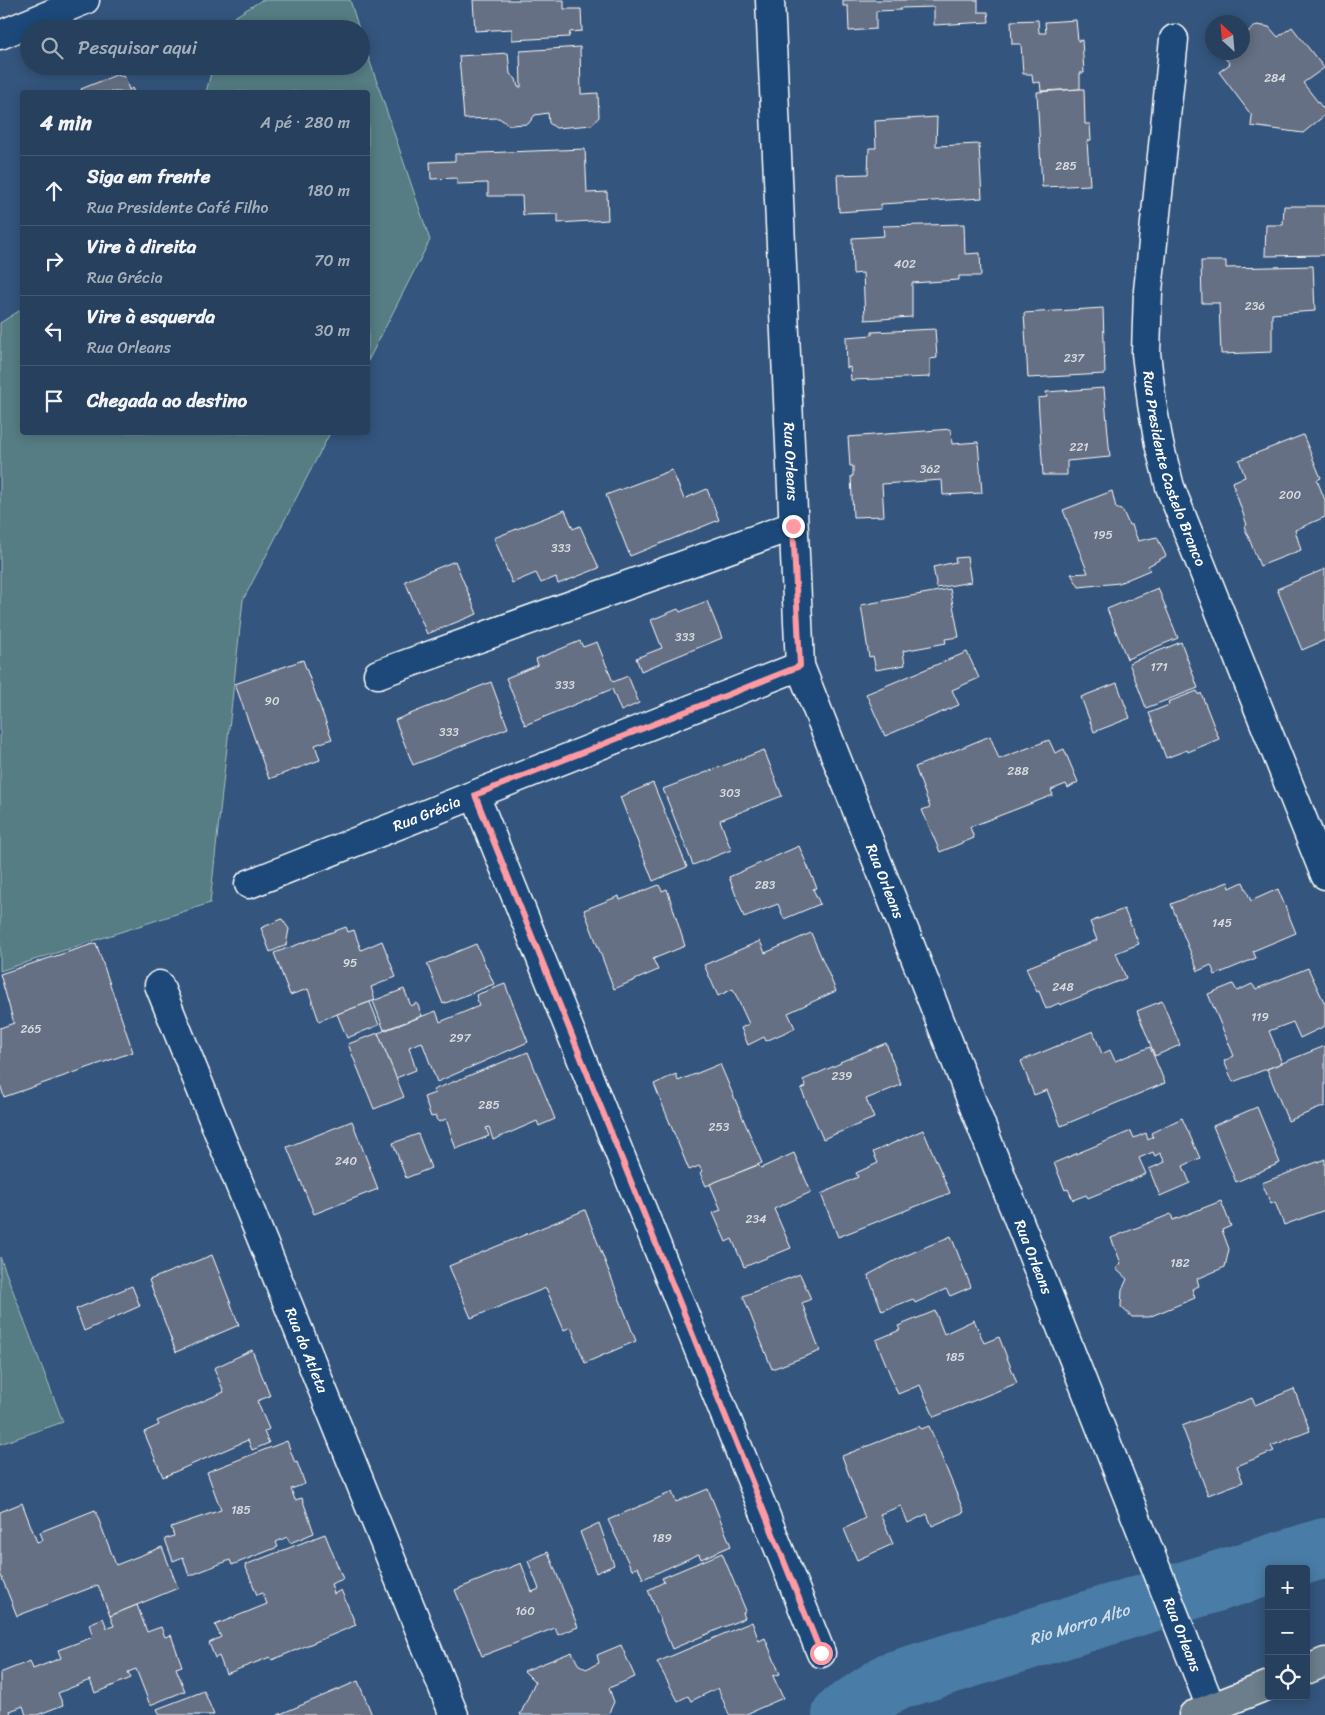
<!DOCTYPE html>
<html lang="pt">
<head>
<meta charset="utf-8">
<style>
	:root { --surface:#27405e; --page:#2f4764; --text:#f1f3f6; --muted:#a4afbc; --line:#435973 }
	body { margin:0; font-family:Sriracha,sans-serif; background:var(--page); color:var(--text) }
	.controls { position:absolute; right:15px; bottom:15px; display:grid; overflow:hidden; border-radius:5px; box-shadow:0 2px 12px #0003 }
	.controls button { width:45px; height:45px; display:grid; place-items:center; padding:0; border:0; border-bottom:1px solid var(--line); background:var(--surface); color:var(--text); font:25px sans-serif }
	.compass { position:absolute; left:1205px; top:15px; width:45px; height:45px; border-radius:50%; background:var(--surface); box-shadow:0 2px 12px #0003; rotate:334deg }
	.stop { position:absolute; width:15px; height:15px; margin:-11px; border:4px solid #ff9aa2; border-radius:50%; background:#fff }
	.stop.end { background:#ff9aa2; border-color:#fff; box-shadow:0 1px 5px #0008 }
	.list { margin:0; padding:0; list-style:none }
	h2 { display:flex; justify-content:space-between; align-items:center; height:65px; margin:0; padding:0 20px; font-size:21px }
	h2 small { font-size:16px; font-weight:400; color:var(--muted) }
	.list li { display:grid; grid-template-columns:32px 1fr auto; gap:15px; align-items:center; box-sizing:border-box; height:70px; padding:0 20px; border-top:1px solid var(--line) }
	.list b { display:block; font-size:19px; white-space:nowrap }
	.list p { margin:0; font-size:16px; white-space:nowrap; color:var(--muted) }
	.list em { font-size:16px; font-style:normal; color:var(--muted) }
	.icon { flex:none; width:28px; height:28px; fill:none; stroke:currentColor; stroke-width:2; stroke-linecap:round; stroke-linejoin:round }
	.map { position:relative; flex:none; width:1325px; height:1715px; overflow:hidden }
	.search { position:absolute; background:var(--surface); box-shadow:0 2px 12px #0003; left:20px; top:20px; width:350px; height:55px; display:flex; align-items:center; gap:12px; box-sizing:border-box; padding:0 18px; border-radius:28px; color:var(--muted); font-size:19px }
	.panel { position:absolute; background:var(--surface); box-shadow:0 2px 12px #0003; left:20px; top:90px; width:350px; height:345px; border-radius:5px }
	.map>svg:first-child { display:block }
	.green { fill:#557d83; stroke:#aabec1 }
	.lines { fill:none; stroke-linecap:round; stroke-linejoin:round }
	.river { stroke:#497ba6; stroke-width:60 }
	.building { fill:#656f84; stroke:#fff }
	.minor-casing { stroke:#fff; stroke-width:31 }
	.major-casing { stroke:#fff; stroke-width:31 }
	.minor { stroke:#1f4a7a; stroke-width:28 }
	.major { stroke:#6c7d8b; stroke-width:28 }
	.route { stroke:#ff9aa2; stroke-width:6 }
	.labels { text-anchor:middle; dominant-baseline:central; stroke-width:4; stroke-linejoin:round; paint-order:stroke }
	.number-label { font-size:12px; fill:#d8dbe0 }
	.street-label { font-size:15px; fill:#fff; stroke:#1f4a7a }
	.water-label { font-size:16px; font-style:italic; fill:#d2dee9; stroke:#1f4a7a }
</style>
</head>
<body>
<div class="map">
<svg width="1325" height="1715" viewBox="0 0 1325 1715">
	<rect width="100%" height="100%" fill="#34557d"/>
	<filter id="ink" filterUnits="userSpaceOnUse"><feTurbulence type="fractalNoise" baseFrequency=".02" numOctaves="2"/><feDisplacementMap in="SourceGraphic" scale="10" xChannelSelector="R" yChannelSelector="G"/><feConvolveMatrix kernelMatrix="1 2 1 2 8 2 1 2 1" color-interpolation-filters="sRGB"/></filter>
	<g filter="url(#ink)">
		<!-- green -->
		<g class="green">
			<path d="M 262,0 L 350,0 L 359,29 L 222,29 L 223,24 Z"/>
			<path d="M 361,35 L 430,240 L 368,361 L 368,92 L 206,92 L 213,66 L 361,66 Z"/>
			<path d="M 22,309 L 22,432 L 330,433 L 243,600 L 210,903 L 0,971 L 0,323 Z"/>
			<path d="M 0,1257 L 63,1422 L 0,1444 Z"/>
		</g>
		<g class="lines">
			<!-- river -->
			<path class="river" id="s1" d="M 842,1715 L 891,1682 L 1325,1548"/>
		</g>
		<!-- building -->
		<g class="building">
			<path d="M 473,0 L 564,0 L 564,9 L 581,9 L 582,31 L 570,32 L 569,37 L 512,40 L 512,29 L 475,31 Z"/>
			<path d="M 843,0 L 978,0 L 978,12 L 988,12 L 989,22 L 934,25 L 934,7 L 900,8 L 901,10 L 876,11 L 876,29 L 849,31 L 848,6 L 843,6 Z"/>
			<path d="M 1038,20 L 1039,33 L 1046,33 L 1045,22 L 1076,20 L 1078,41 L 1082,40 L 1084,73 L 1080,73 L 1080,89 L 1041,91 L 1040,82 L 1033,83 L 1032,74 L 1023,74 L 1021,44 L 1012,44 L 1011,21 Z"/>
			<path d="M 1257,25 L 1269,27 L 1278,37 L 1292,27 L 1324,68 L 1303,83 L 1325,111 L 1325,115 L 1303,133 L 1251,126 L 1252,116 L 1219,72 L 1230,64 L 1221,53 L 1242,52 L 1242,36 Z"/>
			<path d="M 580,47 L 581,94 L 598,93 L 599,117 L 592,125 L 556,128 L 549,123 L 548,113 L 535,115 L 528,124 L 509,125 L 499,118 L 464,119 L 459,56 L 508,53 L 510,74 L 516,79 L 518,87 L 521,87 L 520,51 Z"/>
			<path d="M 116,75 L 125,77 L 129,90 L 132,88 L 134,92 L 82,92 L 81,89 Z"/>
			<path d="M 1080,89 L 1084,89 L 1085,124 L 1090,124 L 1091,140 L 1087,141 L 1090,185 L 1042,187 L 1037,92 Z"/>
			<path d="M 937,117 L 936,146 L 979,144 L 982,198 L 881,204 L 881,209 L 839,212 L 837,175 L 868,174 L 869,148 L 876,148 L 875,121 Z"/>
			<path d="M 585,149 L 587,193 L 607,192 L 608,220 L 558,223 L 558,214 L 523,215 L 522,196 L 488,196 L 488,183 L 457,184 L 457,178 L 431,179 L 430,162 L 455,161 L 455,154 Z"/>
			<path d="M 1284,206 L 1325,206 L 1325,255 L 1265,256 L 1266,225 L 1283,225 Z"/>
			<path d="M 964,224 L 965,254 L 980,253 L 981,276 L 959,276 L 959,280 L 912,283 L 912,317 L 865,320 L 863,273 L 853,274 L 852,238 L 884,236 L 883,226 Z"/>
			<path d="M 1201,261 L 1226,261 L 1226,268 L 1313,266 L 1315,311 L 1272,314 L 1272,352 L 1221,354 L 1219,303 L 1202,303 Z"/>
			<path d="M 1103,308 L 1105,374 L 1028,378 L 1024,313 Z"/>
			<path d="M 935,329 L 937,358 L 930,359 L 930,377 L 851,380 L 850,367 L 847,368 L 846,337 L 872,335 L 872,332 Z"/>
			<path d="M 1104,388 L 1110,457 L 1067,461 L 1067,475 L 1043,475 L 1038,398 L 1047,397 L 1046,392 Z"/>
			<path d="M 951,429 L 952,444 L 978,442 L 982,493 L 943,495 L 942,480 L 882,484 L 884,516 L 853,517 L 851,476 L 853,476 L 853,466 L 850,466 L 848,437 Z"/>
			<path d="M 1303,435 L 1321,478 L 1317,480 L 1325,500 L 1325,517 L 1295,530 L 1301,550 L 1260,566 L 1244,526 L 1247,525 L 1232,482 L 1245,477 L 1239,460 Z"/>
			<path d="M 672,470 L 684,499 L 707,489 L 719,520 L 630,556 L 606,495 Z"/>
			<path d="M 1112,491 L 1116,508 L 1123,511 L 1129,525 L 1132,525 L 1138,541 L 1157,537 L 1166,556 L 1148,566 L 1150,570 L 1119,583 L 1079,587 L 1071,574 L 1088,573 L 1063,510 Z"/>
			<path d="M 565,510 L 573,529 L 580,526 L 599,568 L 558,584 L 556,577 L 541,583 L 536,573 L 512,583 L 494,538 Z"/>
			<path d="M 967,557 L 971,582 L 937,588 L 933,567 L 956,562 L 955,558 Z"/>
			<path d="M 455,561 L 477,614 L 427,634 L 405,581 Z"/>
			<path d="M 1325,569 L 1325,640 L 1302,650 L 1277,589 Z"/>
			<path d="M 1158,588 L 1178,638 L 1127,659 L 1107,609 Z"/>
			<path d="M 950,589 L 959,637 L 945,639 L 946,643 L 903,651 L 905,665 L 876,670 L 873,656 L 869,657 L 861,605 Z"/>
			<path d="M 707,601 L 722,638 L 641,671 L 636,658 L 662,648 L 651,620 L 678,609 L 680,612 Z"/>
			<path d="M 580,641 L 583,647 L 597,642 L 613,682 L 628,676 L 639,703 L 621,711 L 612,689 L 525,725 L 506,678 L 538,665 L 536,659 Z"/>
			<path d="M 1181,642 L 1198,688 L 1146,708 L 1129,663 Z"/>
			<path d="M 967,652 L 979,678 L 952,690 L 959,705 L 885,736 L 866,694 Z"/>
			<path d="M 303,660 L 332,739 L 315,745 L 320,760 L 269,779 L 235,684 Z"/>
			<path d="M 491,682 L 508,728 L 413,765 L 395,720 Z"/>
			<path d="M 1117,683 L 1130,718 L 1094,732 L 1081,697 Z"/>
			<path d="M 1197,691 L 1199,695 L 1201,693 L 1219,739 L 1188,752 L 1187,750 L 1166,758 L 1149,713 L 1169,705 L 1168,702 Z"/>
			<path d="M 990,736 L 999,759 L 1049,740 L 1055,753 L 1064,749 L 1078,782 L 1068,788 L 1066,784 L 1051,790 L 1053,795 L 970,827 L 974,838 L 940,852 L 922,810 L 930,807 L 915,767 Z"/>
			<path d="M 764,750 L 782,796 L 720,820 L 731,850 L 693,865 L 663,789 Z"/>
			<path d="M 653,783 L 687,867 L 653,881 L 620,797 Z"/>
			<path d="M 799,846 L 817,888 L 813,889 L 820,904 L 784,919 L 778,904 L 744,917 L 729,877 Z"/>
			<path d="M 1228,882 L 1230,888 L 1243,882 L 1251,901 L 1278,889 L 1296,933 L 1253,951 L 1256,958 L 1215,975 L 1211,965 L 1198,971 L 1171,904 Z"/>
			<path d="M 659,885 L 662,891 L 667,889 L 685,946 L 653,959 L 658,970 L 614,989 L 584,910 L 619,896 L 620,900 Z"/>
			<path d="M 1124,909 L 1139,944 L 1116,953 L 1126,978 L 1060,1005 L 1059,1003 L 1046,1009 L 1039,991 L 1037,992 L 1026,968 L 1097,940 L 1090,922 Z"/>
			<path d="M 282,919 L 289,929 L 286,945 L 270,952 L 261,928 Z"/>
			<path d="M 346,927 L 348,932 L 354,930 L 361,950 L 382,941 L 396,977 L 371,987 L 375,1000 L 319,1021 L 308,989 L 290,995 L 274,953 Z"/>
			<path d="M 811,933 L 836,991 L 788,1013 L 795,1028 L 766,1041 L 764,1037 L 748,1045 L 741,1028 L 749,1024 L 733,989 L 718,996 L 704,965 L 760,941 L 765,953 Z"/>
			<path d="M 96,943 L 133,1052 L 4,1097 L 0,1084 L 0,1028 L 14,1023 L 0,974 Z"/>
			<path d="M 476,944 L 494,984 L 443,1004 L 427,964 Z"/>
			<path d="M 1308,968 L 1325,1004 L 1325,1026 L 1300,1038 L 1293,1022 L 1269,1031 L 1282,1063 L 1233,1082 L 1224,1061 L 1234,1056 L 1208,994 L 1233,984 L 1237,991 L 1252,984 L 1256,989 Z"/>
			<path d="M 505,984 L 528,1042 L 437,1082 L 422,1042 L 409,1047 L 416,1070 L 396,1078 L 378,1033 L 436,1011 L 440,1022 L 479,1006 L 476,995 Z"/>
			<path d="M 404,989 L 411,1006 L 417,1003 L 422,1016 L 384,1030 L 373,1001 Z"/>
			<path d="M 1162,1001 L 1180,1045 L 1155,1056 L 1137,1011 Z"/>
			<path d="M 370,1002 L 379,1025 L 347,1038 L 337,1014 Z"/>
			<path d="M 1093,1031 L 1102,1054 L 1110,1050 L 1115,1061 L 1150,1047 L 1165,1083 L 1061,1126 L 1047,1090 L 1034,1095 L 1021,1061 Z"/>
			<path d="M 378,1033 L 404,1097 L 374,1109 L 348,1044 Z"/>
			<path d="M 886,1043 L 901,1085 L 866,1099 L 874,1118 L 823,1139 L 801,1089 L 806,1087 L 803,1080 L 841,1063 L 840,1062 Z"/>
			<path d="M 1325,1046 L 1325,1106 L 1288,1121 L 1267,1069 Z"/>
			<path d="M 528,1052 L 555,1119 L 539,1126 L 537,1121 L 493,1140 L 489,1127 L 486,1128 L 489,1136 L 456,1149 L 446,1119 L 439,1122 L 436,1119 L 436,1116 L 431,1117 L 424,1097 L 435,1093 L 433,1090 Z"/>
			<path d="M 720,1064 L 762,1163 L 706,1186 L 700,1173 L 702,1171 L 699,1166 L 689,1170 L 654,1084 L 676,1074 L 678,1081 Z"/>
			<path d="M 1257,1107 L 1280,1163 L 1236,1182 L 1213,1126 Z"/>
			<path d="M 1182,1118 L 1200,1158 L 1183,1166 L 1190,1183 L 1160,1196 L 1149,1169 L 1165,1162 L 1160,1153 L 1155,1156 L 1153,1152 L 1139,1158 L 1146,1174 L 1088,1198 L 1086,1195 L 1073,1200 L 1068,1189 L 1065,1190 L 1054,1163 L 1131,1131 L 1134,1138 L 1146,1133 L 1148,1140 L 1153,1137 L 1151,1133 Z"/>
			<path d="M 352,1121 L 378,1189 L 314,1214 L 287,1147 Z"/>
			<path d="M 923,1130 L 950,1193 L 838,1237 L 821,1194 L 858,1177 L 856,1173 L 878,1163 L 873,1152 Z"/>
			<path d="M 418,1134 L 431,1168 L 406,1178 L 393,1143 Z"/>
			<path d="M 794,1153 L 811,1192 L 774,1209 L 791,1248 L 744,1267 L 732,1239 L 726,1242 L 713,1213 L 721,1210 L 710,1184 L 758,1165 L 761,1168 Z"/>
			<path d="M 1325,1159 L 1325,1210 L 1284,1225 L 1275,1202 L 1271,1204 L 1262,1183 Z"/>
			<path d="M 1221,1201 L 1231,1226 L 1222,1230 L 1229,1249 L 1225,1267 L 1197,1279 L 1199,1286 L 1192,1289 L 1195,1298 L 1149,1317 L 1132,1317 L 1121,1307 L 1122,1290 L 1127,1279 L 1116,1269 L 1121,1263 L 1111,1238 L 1171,1214 L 1173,1220 Z"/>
			<path d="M 585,1210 L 636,1341 L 585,1363 L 571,1327 L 564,1330 L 546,1288 L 471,1318 L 449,1266 Z"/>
			<path d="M 951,1236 L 971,1287 L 950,1296 L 946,1289 L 915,1303 L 913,1299 L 882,1311 L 868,1275 L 898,1259 Z"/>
			<path d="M 212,1255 L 239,1325 L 176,1352 L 149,1280 Z"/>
			<path d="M 800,1274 L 811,1299 L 802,1303 L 820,1351 L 772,1369 L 743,1296 Z"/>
			<path d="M 132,1286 L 140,1306 L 84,1331 L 76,1309 Z"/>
			<path d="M 935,1311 L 944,1334 L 974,1320 L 984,1343 L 999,1337 L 1017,1383 L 934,1417 L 920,1385 L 898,1394 L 876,1340 L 900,1330 L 898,1326 Z"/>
			<path d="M 252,1350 L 270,1396 L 257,1401 L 269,1429 L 264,1432 L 269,1443 L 252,1450 L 248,1440 L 163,1477 L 144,1432 L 159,1425 L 157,1421 L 224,1392 L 214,1368 Z"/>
			<path d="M 1294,1389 L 1310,1431 L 1271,1446 L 1274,1451 L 1237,1466 L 1243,1482 L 1208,1495 L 1182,1426 L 1252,1398 L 1255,1405 Z"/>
			<path d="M 919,1426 L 921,1429 L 929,1426 L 964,1512 L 932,1526 L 927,1514 L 908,1523 L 901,1506 L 880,1514 L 893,1544 L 857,1560 L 844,1529 L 865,1518 L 842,1456 Z"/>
			<path d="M 287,1441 L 295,1463 L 297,1462 L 305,1484 L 291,1489 L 295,1500 L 302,1498 L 314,1533 L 290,1543 L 287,1537 L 276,1542 L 278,1547 L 232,1565 L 230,1560 L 189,1576 L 183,1557 L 173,1561 L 165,1539 L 174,1536 L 171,1527 L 221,1510 L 207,1472 Z"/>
			<path d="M 708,1489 L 731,1546 L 701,1559 L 699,1554 L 643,1579 L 638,1567 L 632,1570 L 608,1520 L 672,1492 L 676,1502 Z"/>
			<path d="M 22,1503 L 37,1542 L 43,1540 L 40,1532 L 95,1510 L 116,1565 L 162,1547 L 178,1588 L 110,1616 L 98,1585 L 17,1616 L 0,1573 L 0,1512 Z"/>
			<path d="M 599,1523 L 614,1565 L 596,1573 L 580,1532 Z"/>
			<path d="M 325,1534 L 343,1579 L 331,1584 L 334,1594 L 341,1590 L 356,1625 L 272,1660 L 270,1657 L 226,1674 L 219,1656 L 215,1658 L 209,1643 L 221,1637 L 215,1625 L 267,1604 L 263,1593 L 257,1595 L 245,1565 Z"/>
			<path d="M 548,1552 L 578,1627 L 558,1635 L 555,1628 L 482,1656 L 455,1590 L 521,1563 L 532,1592 L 539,1589 L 528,1561 Z"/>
			<path d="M 722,1553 L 746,1611 L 743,1613 L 745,1618 L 672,1649 L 648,1590 L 664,1582 L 662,1578 Z"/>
			<path d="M 137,1605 L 147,1632 L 161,1627 L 165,1637 L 171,1635 L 182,1666 L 176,1668 L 185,1691 L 150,1705 L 136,1669 L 128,1672 L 131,1678 L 95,1693 L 90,1680 L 58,1693 L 63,1705 L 37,1715 L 26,1715 L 23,1706 L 10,1711 L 11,1715 L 0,1715 L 0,1673 L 30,1661 L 33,1669 L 61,1658 L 58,1650 L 93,1637 L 89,1624 L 103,1618 L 107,1628 L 114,1626 L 110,1616 Z"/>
			<path d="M 752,1622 L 759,1641 L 765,1638 L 780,1674 L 773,1676 L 783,1698 L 744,1715 L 729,1715 L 718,1688 L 691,1701 L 688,1696 L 678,1701 L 657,1662 Z"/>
			<path d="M 621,1645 L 635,1677 L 609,1688 L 614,1702 L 608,1715 L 520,1715 L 535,1682 L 524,1671 L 572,1652 L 578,1664 L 586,1669 L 599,1663 L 597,1655 Z"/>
			<path d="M 358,1681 L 372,1715 L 278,1715 Z"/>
			<path d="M 204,1691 L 214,1715 L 160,1715 L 157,1709 Z"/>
		</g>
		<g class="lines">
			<!-- minor casing -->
			<g class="minor-casing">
				<g id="minor">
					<path id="s2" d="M 770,0 L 800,666 L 1214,1715"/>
					<path d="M 0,35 L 85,0"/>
					<path id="s3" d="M 1174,39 L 1148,291 L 1146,353 L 1152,404 L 1159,444 L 1170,487 L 1325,875"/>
					<path d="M 378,674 L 793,526"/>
					<path d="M 475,795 L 821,1653"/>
					<path id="s4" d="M 249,884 L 800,666"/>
					<path id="s5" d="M 159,985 L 454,1715"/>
				</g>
			</g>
			<!-- major casing -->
			<g class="major-casing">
				<g id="major">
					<path d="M 1306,1670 L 1325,1662"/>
					<path d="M 1193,1715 L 1269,1685"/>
				</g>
			</g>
			<!-- minor -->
			<use href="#minor" class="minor"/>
			<!-- major -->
			<use href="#major" class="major"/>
		</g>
	</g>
	<g class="lines" filter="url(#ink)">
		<!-- route -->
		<path class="route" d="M 793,526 L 800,666 L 475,795 L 821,1653"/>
	</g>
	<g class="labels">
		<!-- number labels -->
		<g class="number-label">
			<text x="1275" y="78">284</text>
			<text x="1066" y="166">285</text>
			<text x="905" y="264">402</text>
			<text x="1255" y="306">236</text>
			<text x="1074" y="358">237</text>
			<text x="1079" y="447">221</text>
			<text x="930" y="469">362</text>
			<text x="1290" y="495">200</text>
			<text x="1103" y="535">195</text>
			<text x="561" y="548">333</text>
			<text x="685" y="637">333</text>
			<text x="1159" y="667">171</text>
			<text x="565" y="685">333</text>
			<text x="272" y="701">90</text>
			<text x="449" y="732">333</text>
			<text x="1018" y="771">288</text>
			<text x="730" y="793">303</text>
			<text x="765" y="885">283</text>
			<text x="1222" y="923">145</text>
			<text x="350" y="963">95</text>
			<text x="1063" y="987">248</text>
			<text x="1260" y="1017">119</text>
			<text x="31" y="1029">265</text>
			<text x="460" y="1038">297</text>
			<text x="842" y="1076">239</text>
			<text x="489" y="1105">285</text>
			<text x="719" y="1127">253</text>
			<text x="346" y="1161">240</text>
			<text x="756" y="1219">234</text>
			<text x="1180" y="1263">182</text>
			<text x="955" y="1357">185</text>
			<text x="241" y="1510">185</text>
			<text x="662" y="1538">189</text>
			<text x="525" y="1611">160</text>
		</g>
		<!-- street labels -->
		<g class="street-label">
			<text stroke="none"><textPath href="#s2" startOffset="462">Rua Orleans</textPath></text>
			<text stroke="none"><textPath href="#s3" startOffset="435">Rua Presidente Castelo Branco</textPath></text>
			<text stroke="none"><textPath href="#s4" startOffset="191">Rua Grécia</textPath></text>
			<text stroke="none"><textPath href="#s2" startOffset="898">Rua Orleans</textPath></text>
			<text stroke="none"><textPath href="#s2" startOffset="1302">Rua Orleans</textPath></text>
			<text stroke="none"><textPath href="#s5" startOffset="394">Rua do Atleta</textPath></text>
			<text stroke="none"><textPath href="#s2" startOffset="1708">Rua Orleans</textPath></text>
		</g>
		<!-- water labels -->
		<g class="water-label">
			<text stroke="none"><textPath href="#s1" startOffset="256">Rio Morro Alto</textPath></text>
		</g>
	</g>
</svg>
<div class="controls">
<button>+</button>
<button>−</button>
<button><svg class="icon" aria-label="locate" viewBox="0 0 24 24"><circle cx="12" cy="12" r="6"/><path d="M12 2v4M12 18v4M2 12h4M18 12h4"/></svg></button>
</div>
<svg class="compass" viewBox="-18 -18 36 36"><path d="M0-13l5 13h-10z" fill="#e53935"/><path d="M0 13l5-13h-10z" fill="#a4afbc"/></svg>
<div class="stop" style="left:821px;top:1653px"></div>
<div class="stop end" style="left:793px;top:526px"></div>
<div class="search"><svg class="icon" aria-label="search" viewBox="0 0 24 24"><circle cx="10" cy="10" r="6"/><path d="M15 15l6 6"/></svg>Pesquisar aqui</div>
<section class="panel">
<h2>4 min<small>A pé · 280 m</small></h2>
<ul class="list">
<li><svg class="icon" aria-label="ahead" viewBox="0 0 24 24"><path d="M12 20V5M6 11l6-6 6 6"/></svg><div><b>Siga em frente</b><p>Rua Presidente Café Filho</p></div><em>180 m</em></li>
<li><svg class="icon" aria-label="right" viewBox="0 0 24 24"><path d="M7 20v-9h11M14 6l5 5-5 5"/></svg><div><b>Vire à direita</b><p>Rua Grécia</p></div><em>70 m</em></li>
<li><svg class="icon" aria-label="left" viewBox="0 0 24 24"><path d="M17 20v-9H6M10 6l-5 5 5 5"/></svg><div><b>Vire à esquerda</b><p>Rua Orleans</p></div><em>30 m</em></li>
<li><svg class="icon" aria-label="arrive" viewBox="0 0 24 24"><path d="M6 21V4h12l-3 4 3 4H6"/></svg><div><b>Chegada ao destino</b></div></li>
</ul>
</section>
</div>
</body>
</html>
